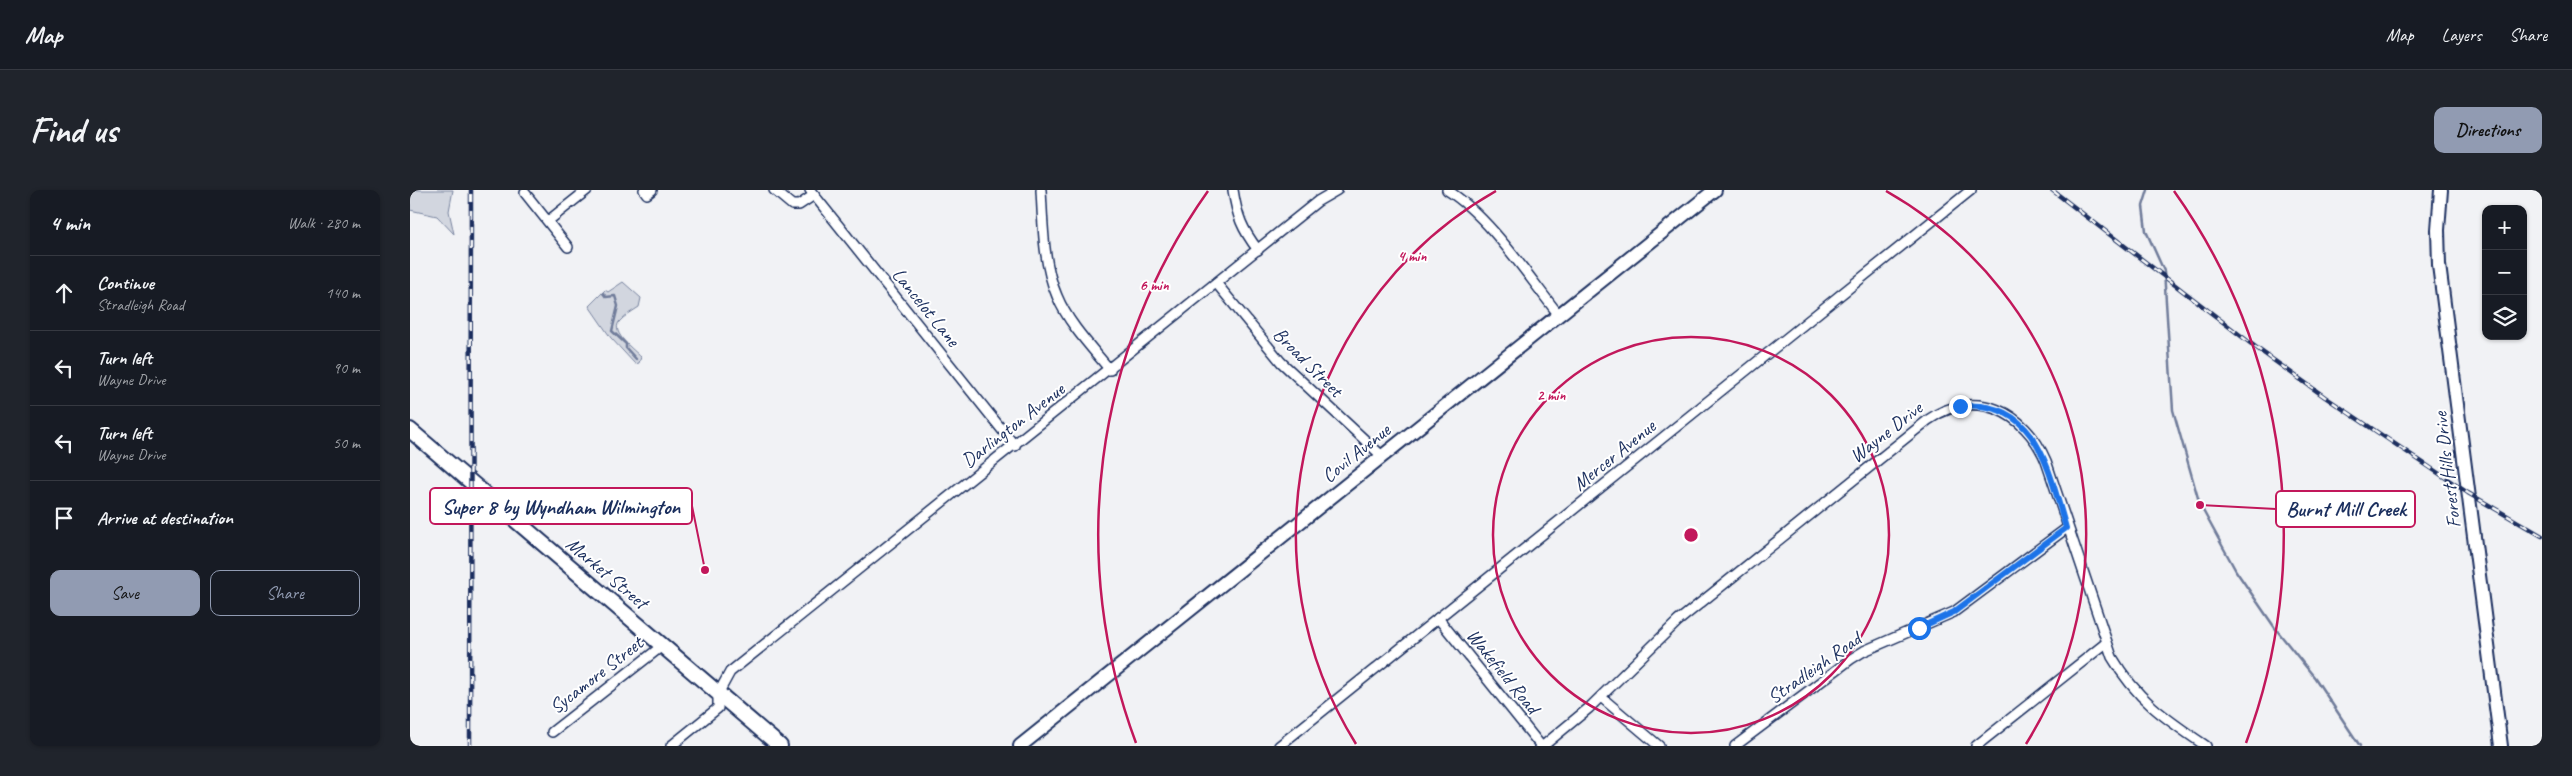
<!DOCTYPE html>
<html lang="en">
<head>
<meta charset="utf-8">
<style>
	:root { --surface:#171b24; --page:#20242c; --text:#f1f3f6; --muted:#9ea1a6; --line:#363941; --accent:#919bb2 }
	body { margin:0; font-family:Caveat,sans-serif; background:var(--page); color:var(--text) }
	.controls { position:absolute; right:15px; top:15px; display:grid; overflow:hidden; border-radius:10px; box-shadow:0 1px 4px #0004 }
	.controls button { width:45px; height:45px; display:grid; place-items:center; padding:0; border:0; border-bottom:1px solid var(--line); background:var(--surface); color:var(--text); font:25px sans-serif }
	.stop { position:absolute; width:15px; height:15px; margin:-11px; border:4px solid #1a73e8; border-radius:50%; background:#fff }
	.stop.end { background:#1a73e8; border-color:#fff; box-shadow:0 1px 5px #0008 }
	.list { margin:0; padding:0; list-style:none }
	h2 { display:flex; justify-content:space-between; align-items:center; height:65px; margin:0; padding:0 20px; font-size:21px }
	h2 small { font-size:16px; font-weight:400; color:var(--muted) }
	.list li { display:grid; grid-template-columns:32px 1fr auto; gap:15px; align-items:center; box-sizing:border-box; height:75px; padding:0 20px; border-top:1px solid var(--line) }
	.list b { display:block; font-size:19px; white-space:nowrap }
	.list p { margin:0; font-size:16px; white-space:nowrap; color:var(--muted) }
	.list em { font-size:16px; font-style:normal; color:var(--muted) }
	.actions { display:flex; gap:10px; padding:15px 20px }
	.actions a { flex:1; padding:11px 0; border:1px solid var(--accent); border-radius:10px; text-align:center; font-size:18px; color:var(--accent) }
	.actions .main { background:var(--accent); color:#111 }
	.icon { flex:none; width:28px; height:28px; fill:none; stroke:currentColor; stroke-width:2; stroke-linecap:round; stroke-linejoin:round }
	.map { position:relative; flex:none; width:2132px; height:556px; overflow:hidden; border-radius:10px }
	header { display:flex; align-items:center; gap:30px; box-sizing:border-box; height:70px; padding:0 25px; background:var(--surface); border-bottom:1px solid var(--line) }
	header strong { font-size:24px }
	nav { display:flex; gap:28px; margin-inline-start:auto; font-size:18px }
	.intro { display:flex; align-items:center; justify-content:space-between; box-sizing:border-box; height:120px; padding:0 30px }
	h1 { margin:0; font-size:35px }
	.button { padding:12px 22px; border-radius:10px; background:var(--accent); color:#111; font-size:18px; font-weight:700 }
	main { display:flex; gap:30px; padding:0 30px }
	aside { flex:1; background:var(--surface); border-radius:10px; box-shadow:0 1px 4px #0004 }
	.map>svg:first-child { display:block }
	.green { fill:#d2d6df; stroke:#76829e }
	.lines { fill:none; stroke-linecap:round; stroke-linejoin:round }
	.stream { stroke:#707c9a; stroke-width:2.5 }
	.street-casing { stroke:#1b2f5e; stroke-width:12 }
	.secondary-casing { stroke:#1b2f5e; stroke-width:16 }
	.primary-casing { stroke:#1b2f5e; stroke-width:18 }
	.street { stroke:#fff; stroke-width:9 }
	.secondary { stroke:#fff; stroke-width:12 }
	.primary { stroke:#fff; stroke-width:14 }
	.rail-casing { stroke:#1b2f5e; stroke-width:4.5 }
	.rail { stroke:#fff; stroke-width:2.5; stroke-dasharray:8; stroke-linecap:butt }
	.route { stroke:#1a73e8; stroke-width:6 }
	.ring { fill:none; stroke:#c2185b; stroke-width:2.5 }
	.labels { text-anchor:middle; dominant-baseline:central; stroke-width:4; stroke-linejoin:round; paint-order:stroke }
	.street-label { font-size:20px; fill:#1b2f5e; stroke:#fff }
	.centre { fill:#c2185b; stroke:#fff; stroke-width:2.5 }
	.ring-label { font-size:15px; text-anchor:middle; font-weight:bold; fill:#c2185b; stroke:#fff; stroke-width:4; stroke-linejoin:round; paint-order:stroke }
	.leader { fill:none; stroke:#c2185b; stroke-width:2 }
	.callout-dot { fill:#c2185b; stroke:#fff; stroke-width:2 }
	.callout { fill:#fff; stroke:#c2185b; stroke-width:2 }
	.callout-label { font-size:21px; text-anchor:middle; font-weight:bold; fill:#1b2f5e }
</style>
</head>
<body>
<header>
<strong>Map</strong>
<nav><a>Map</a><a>Layers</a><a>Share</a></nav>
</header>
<div class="intro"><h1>Find us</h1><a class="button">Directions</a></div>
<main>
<aside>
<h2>4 min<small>Walk · 280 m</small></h2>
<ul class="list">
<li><svg class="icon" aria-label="ahead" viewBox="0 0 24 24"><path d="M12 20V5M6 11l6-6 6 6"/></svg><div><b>Continue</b><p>Stradleigh Road</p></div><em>140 m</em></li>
<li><svg class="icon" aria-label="left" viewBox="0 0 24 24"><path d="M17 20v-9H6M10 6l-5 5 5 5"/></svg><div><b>Turn left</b><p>Wayne Drive</p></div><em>90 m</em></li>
<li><svg class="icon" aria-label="left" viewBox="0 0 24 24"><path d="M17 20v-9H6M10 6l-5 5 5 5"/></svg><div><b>Turn left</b><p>Wayne Drive</p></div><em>50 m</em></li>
<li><svg class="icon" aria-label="arrive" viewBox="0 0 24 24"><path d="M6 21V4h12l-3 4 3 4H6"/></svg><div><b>Arrive at destination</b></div></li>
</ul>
<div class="actions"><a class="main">Save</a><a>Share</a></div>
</aside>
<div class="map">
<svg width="2132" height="556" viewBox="0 0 2132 556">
	<rect width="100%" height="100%" fill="#f1f2f5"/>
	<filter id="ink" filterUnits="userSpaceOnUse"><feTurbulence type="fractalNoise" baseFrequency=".02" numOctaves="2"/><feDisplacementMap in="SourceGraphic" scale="10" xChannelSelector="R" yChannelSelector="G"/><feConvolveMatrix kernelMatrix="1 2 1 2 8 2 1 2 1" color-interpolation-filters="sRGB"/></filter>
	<g filter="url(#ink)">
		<!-- green -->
		<g class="green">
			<path d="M 0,0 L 43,0 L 39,21 L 44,44 L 27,26 L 0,20 Z"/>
			<path d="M 213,92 L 231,108 L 229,117 C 223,121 214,126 209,132 C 201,143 224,160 231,167 L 229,173 L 225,174 L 201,148 L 179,116 L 195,100 L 198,102 Z"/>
		</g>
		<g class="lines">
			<!-- stream -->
			<g class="stream">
				<path d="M 1738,0 L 1733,16 L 1736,41 L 1754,81 L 1763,220 L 1790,315 L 1826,381 L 1865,438 L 1905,488 L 1950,556"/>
				<path d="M 193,103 L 196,107 L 205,106 L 208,116 L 202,141 L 216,154 L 216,158 L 226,169"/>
			</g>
			<!-- street casing -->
			<g class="street-casing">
				<g id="street">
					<path d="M 234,0 L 237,4 L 242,0"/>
					<path d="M 364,0 L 382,15 L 389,15 L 404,5"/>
					<path d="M 400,0 L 605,256"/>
					<path d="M 631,0 C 633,34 633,74 647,106 C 658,133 681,157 700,180"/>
					<path d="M 823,0 C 827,26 832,39 848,60"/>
					<path d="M 1037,0 C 1080,27 1117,85 1149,125"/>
					<path d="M 115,3 L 158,57"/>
					<path d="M 138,31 L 177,0"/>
					<path d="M 807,94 L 871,172 L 972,266"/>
					<path d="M 1028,428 L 1131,556"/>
					<path d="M 1191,507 L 1249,556"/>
					<path d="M 142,542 L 252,456"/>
					<path d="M 261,556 L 308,518 L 308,504 L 320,482 L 908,11 L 927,0"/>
					<path d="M 869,556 L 1561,0"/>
					<path d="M 1133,556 L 1179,518 L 1268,431 L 1518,230 C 1565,197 1615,221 1636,271 L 1702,467 C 1727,510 1756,529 1796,556"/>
					<path d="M 1325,556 L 1441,469 L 1454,461 L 1544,422 L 1657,338"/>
					<path d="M 1566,556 L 1696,453"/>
				</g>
			</g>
			<!-- secondary casing -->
			<g class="secondary-casing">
				<g id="secondary">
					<path d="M 2031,0 L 2028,40 L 2029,75 L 2091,556"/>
					<path d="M 610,556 L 1305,0"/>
				</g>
			</g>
			<!-- primary casing -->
			<g class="primary-casing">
				<path id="primary" d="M 0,240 L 370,556"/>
			</g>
			<!-- street -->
			<use href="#street" class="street"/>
			<!-- secondary -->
			<use href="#secondary" class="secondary"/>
			<!-- primary -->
			<use href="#primary" class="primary"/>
			<!-- rail casing -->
			<g class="rail-casing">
				<g id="rail">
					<path d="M 1642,0 L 1848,159 L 1915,207 L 2058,303 L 2132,346"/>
					<path d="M 60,556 L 61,0"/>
				</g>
			</g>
			<!-- rail -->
			<use href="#rail" class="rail"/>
		</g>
	</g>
	<g class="lines" filter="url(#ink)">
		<!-- route -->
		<path class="route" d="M 1509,438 L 1544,422 L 1656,338 C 1639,281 1627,208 1550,216"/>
	</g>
	<!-- distance rings -->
	<g class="ring">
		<circle cx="1281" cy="345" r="198"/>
		<path d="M946 554A395 395 0 0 1 1086 1M1476 1A395 395 0 0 1 1616 554"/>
		<path d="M726 553A593 593 0 0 1 798 1M1764 1A593 593 0 0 1 1836 553"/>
	</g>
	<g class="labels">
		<!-- street labels -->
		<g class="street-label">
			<text transform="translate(516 117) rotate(51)">Lancelot Lane</text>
			<text transform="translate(898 172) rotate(45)">Broad Street</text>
			<text transform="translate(603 235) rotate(-38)">Darlington Avenue</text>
			<text transform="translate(1476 242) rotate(-38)">Wayne Drive</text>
			<text transform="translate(946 263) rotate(-39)">Covil Avenue</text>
			<text transform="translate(1204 265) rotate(-39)">Mercer Avenue</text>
			<text transform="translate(2037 280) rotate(-97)">Forest Hills Drive</text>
			<text transform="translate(197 383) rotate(40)">Market Street</text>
			<text transform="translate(1404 478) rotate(-35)">Stradleigh Road</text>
			<text transform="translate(1093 481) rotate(51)">Wakefield Road</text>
			<text transform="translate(186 485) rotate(-38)">Sycamore Street</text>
		</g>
	</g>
	<circle cx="1281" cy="345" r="8" class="centre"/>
	<g class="ring-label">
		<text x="1002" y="71">4 min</text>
		<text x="744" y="100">6 min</text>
		<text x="1141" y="210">2 min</text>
	</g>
	<!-- callouts -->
	<path class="leader" d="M295 380L282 316M1790 315L1866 319"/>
	<g class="callout-dot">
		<circle cx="295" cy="380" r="5"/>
		<circle cx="1790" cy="315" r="5"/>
	</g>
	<g class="callout">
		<rect x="20" y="298" width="262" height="36" rx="5"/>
		<rect x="1866" y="301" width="139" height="36" rx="5"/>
	</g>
	<g class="callout-label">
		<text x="151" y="324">Super 8 by Wyndham Wilmington</text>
		<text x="1936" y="326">Burnt Mill Creek</text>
	</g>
</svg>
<div class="controls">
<button>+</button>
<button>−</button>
<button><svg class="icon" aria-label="layers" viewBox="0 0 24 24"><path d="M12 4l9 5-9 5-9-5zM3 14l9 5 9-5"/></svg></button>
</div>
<div class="stop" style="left:1509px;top:438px"></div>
<div class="stop end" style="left:1550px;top:216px"></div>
</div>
</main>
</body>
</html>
